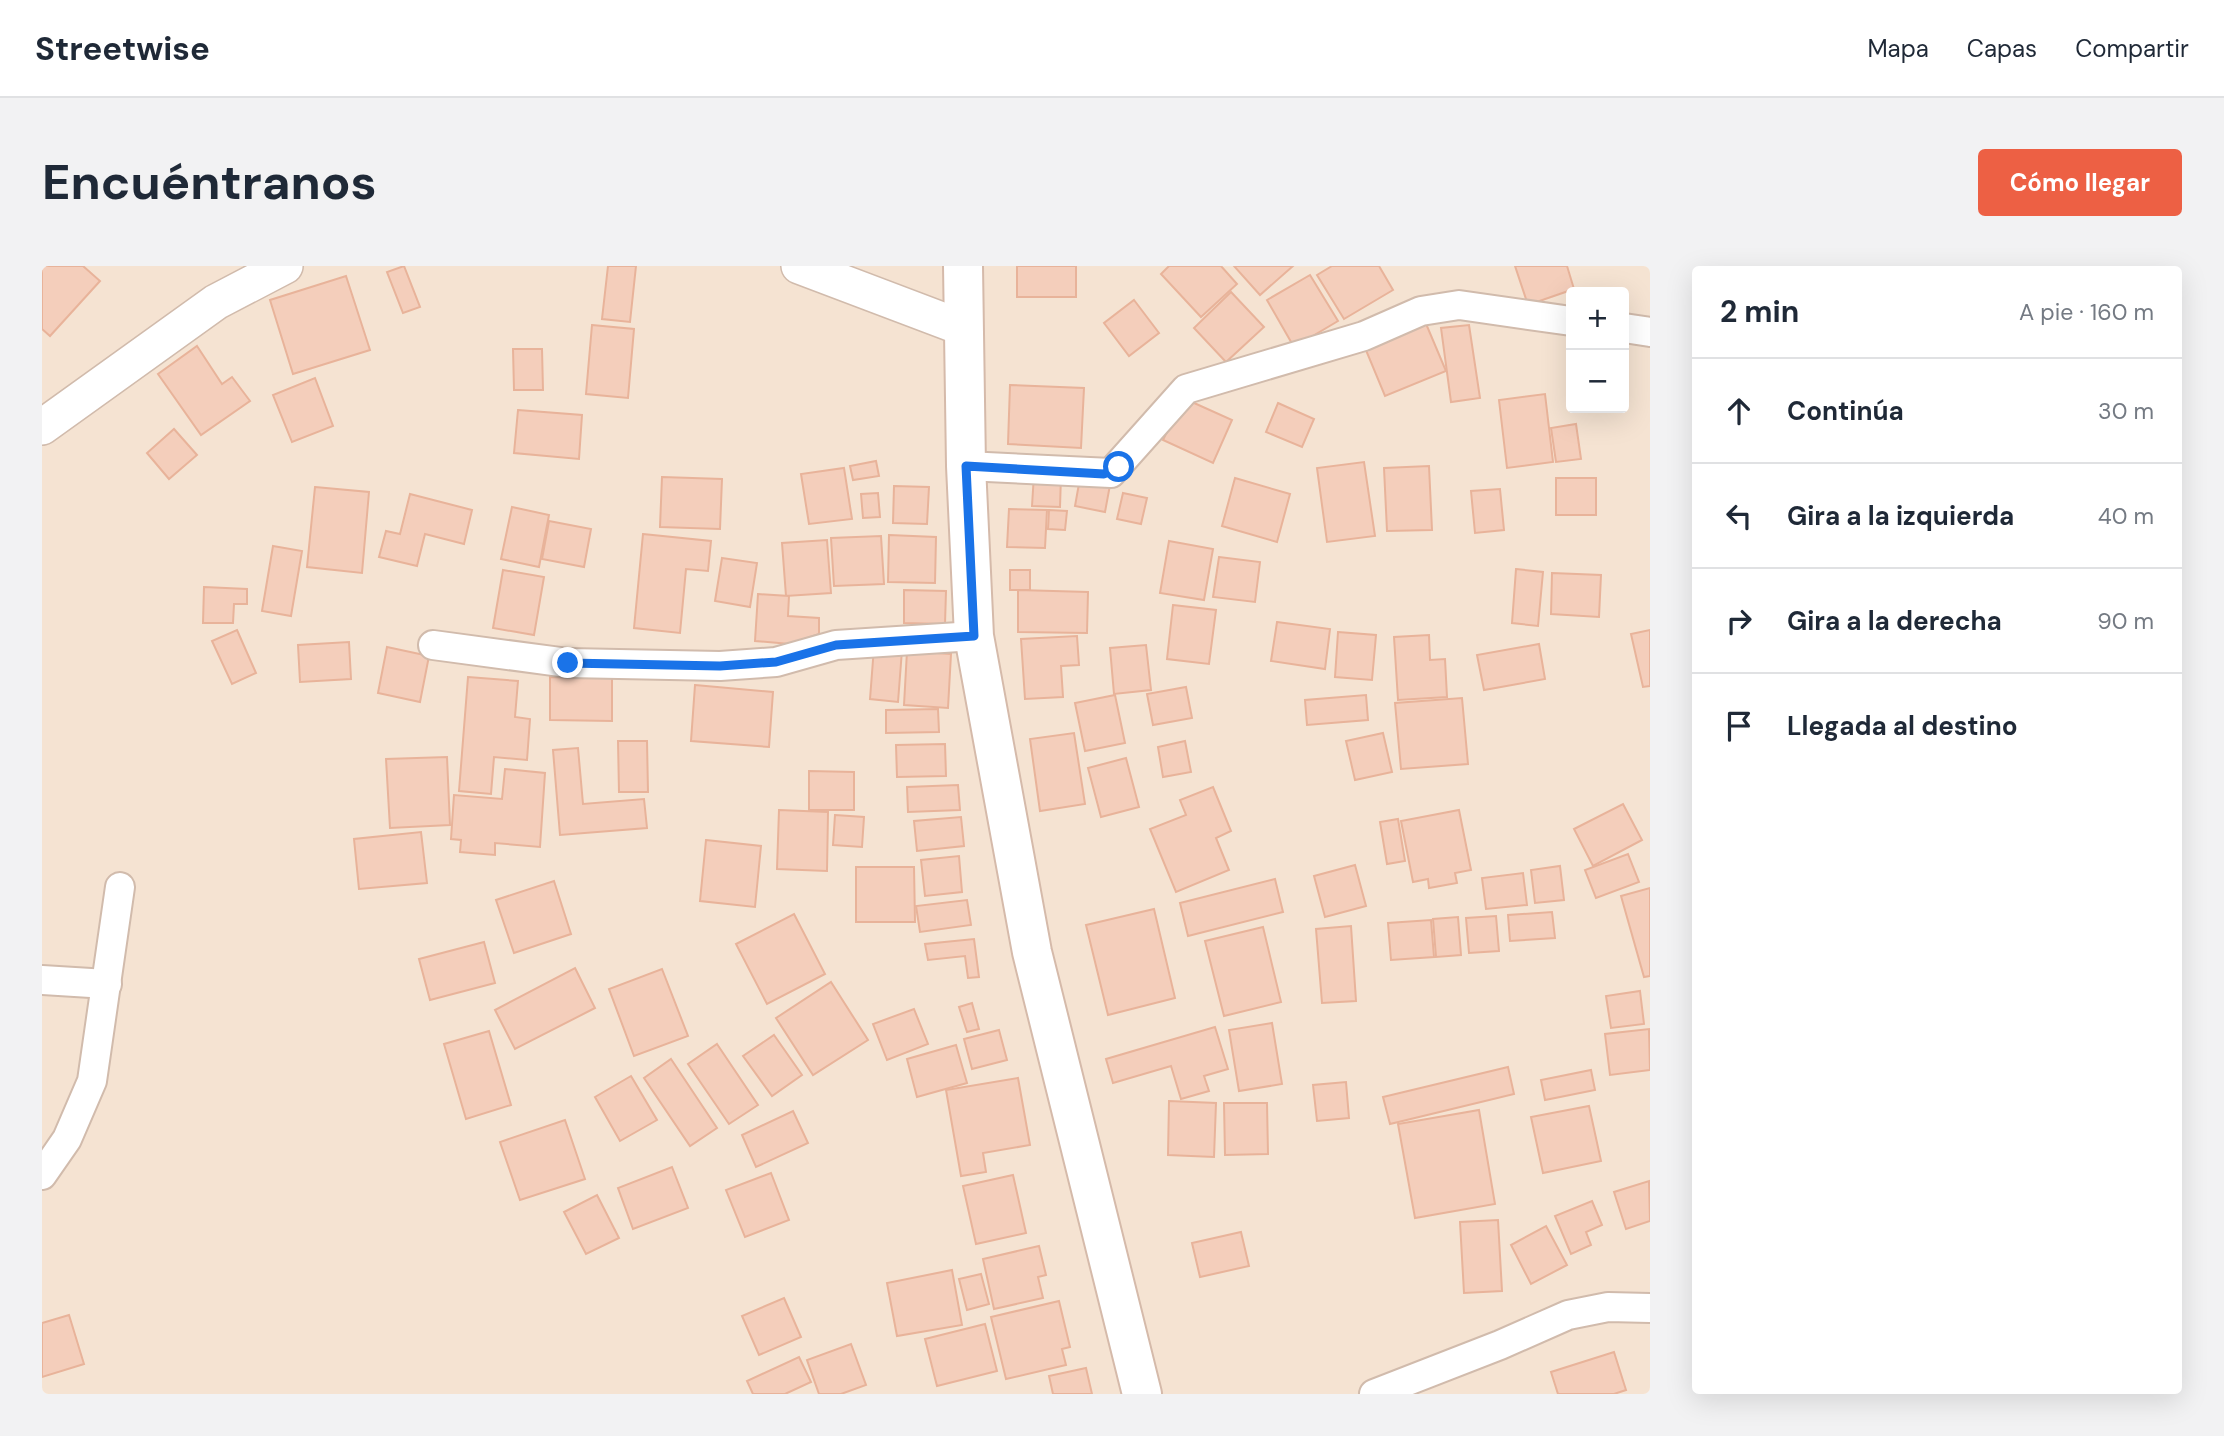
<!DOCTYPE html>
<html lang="es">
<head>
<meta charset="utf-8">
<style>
	:root { --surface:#fff; --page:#f2f2f3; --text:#1f2937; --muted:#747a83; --line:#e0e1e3; --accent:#ed6044 }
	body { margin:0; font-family:"DM Sans",sans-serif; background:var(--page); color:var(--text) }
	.controls { position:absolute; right:21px; top:21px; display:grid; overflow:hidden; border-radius:7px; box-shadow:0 7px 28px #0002 }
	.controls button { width:63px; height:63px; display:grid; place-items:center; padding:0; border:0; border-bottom:2px solid var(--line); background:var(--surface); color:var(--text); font:35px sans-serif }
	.stop { position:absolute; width:21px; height:21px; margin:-16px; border:5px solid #1a73e8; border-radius:50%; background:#fff }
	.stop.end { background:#1a73e8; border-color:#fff; box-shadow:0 2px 7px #0008 }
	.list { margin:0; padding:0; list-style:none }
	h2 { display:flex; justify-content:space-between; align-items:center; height:91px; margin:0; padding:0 28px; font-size:30px }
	h2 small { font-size:23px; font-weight:400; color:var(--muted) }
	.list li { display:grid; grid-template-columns:46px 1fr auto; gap:21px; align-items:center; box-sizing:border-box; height:105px; padding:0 28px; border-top:2px solid var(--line) }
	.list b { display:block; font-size:26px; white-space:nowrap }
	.list em { font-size:23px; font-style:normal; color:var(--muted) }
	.icon { flex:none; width:38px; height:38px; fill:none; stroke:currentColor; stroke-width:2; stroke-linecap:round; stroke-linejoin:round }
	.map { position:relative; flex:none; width:1608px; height:1128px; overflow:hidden; border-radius:7px }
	header { display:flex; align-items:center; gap:42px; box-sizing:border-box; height:98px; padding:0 35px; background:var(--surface); border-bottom:2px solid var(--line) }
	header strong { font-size:33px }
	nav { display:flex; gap:38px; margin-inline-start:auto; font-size:24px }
	.intro { display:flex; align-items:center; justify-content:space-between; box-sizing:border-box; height:168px; padding:0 42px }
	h1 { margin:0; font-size:49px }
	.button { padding:18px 32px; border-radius:7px; background:var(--accent); color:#fff; font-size:24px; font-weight:700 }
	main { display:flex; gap:42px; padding:0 42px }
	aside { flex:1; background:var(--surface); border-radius:7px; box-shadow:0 7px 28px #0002 }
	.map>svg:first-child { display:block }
	.residential { fill:#f5e3d2; fill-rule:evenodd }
	.building { fill:#f4cebb; stroke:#e8b39a; stroke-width:2 }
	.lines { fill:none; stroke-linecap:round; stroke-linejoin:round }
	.minor-casing { stroke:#d1bbac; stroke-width:32 }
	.tertiary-casing { stroke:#d1bbac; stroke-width:38 }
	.secondary-casing { stroke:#d5baaa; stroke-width:42 }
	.minor { stroke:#fff; stroke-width:28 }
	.tertiary { stroke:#fff; stroke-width:35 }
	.secondary { stroke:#fff; stroke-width:38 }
	.route { stroke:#1a73e8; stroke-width:9 }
</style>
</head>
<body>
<header>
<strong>Streetwise</strong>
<nav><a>Mapa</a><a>Capas</a><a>Compartir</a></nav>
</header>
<div class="intro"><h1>Encuéntranos</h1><a class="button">Cómo llegar</a></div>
<main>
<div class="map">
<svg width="1608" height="1128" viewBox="0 0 1608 1128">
	<rect width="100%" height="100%" fill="#fdf2e4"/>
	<!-- residential -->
	<path class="residential" d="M 0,0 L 1608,0 L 1608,1128 L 0,1128 ZM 1529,26 L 1582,26 L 1582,142 L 1529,142 Z"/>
	<!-- building -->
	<g class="building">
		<path d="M 0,0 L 41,0 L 58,15 L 8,70 L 0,63 Z"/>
		<path d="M 362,0 L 378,41 L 361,47 L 345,6 Z"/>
		<path d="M 566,0 L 594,0 L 588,56 L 560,53 Z"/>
		<rect x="975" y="0" width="59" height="31"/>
		<path d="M 1127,0 L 1179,0 L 1195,18 L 1159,51 L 1119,8 Z"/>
		<path d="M 1192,0 L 1251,0 L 1218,29 Z"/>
		<path d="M 1290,0 L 1337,0 L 1351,24 L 1302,53 L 1275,9 Z"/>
		<path d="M 1473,0 L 1525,0 L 1532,23 L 1486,39 Z"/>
		<path d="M 1268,9 L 1296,55 L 1252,81 L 1225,34 Z"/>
		<path d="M 304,10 L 328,84 L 251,108 L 228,34 Z"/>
		<path d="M 1189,26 L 1222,61 L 1184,96 L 1152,62 Z"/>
		<path d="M 1092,34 L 1117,67 L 1087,90 L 1062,57 Z"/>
		<path d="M 1382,53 L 1404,105 L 1343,130 L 1321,77 Z"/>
		<path d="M 550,59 L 592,63 L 586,132 L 544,128 Z"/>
		<path d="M 1427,59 L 1438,132 L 1409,136 L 1399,62 Z"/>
		<path d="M 155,80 L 180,118 L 190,111 L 208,135 L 159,169 L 116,108 Z"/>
		<path d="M 471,83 L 500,83 L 501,124 L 472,124 Z"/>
		<path d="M 273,112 L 291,160 L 250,176 L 231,129 Z"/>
		<path d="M 968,119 L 1042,122 L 1039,182 L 966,178 Z"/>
		<path d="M 1503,128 L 1511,196 L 1465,202 L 1457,134 Z"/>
		<path d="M 1141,132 L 1190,154 L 1171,197 L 1121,174 Z"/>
		<path d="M 1236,137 L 1272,153 L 1260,181 L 1224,166 Z"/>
		<path d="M 476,144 L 540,149 L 537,193 L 472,187 Z"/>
		<path d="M 1534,158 L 1539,193 L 1514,196 L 1509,162 Z"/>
		<path d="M 132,163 L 155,189 L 127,213 L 105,187 Z"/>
		<path d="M 834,195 L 837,210 L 811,214 L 808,200 Z"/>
		<path d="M 1322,196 L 1333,270 L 1285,276 L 1275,202 Z"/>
		<path d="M 1387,200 L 1390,264 L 1345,265 L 1342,202 Z"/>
		<path d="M 802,202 L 810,253 L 767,258 L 759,208 Z"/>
		<path d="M 992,208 L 1019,210 L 1018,241 L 990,240 Z"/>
		<path d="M 620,211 L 680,213 L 678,263 L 618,261 Z"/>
		<path d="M 1038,212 L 1068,219 L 1063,246 L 1033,240 Z"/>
		<path d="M 1193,212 L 1248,228 L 1235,276 L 1180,260 Z"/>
		<rect x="1514" y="212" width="40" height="37"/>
		<path d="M 852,220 L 887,221 L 885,258 L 851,257 Z"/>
		<path d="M 273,221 L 327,226 L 320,307 L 265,301 Z"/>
		<path d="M 1458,223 L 1462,264 L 1433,267 L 1429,225 Z"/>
		<path d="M 836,227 L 838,251 L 821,252 L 819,228 Z"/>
		<path d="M 1081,227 L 1105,232 L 1099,258 L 1075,253 Z"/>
		<path d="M 368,228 L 430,244 L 422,278 L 383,268 L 375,300 L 337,291 L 344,265 L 358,268 Z"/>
		<path d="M 470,241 L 507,249 L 497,301 L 459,293 Z"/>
		<path d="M 967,243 L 1005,244 L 1003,282 L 965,281 Z"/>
		<path d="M 1007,244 L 1025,245 L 1023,264 L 1006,263 Z"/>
		<path d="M 507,255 L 549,263 L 542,301 L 500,293 Z"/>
		<path d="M 601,268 L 669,275 L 666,305 L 644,303 L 638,367 L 592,362 Z"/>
		<path d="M 847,269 L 894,271 L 893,317 L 846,316 Z"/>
		<path d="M 839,270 L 842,318 L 792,320 L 789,272 Z"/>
		<path d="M 785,274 L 789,327 L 744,330 L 740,277 Z"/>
		<path d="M 1127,275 L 1171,283 L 1162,334 L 1118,327 Z"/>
		<path d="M 231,280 L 260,285 L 249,350 L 220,345 Z"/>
		<path d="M 1177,291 L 1218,296 L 1213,336 L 1171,331 Z"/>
		<path d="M 680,292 L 715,297 L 708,341 L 673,335 Z"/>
		<path d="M 1474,303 L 1501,306 L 1496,360 L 1470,357 Z"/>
		<path d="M 461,304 L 502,311 L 492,369 L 451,362 Z"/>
		<rect x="968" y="304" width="20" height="20"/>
		<path d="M 1510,307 L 1559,309 L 1557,351 L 1509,348 Z"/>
		<path d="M 162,321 L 205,323 L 205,338 L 192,338 L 191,357 L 161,357 Z"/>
		<path d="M 862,324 L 904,325 L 903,358 L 862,357 Z"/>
		<path d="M 976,324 L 1046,326 L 1045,367 L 976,366 Z"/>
		<path d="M 716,328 L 747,330 L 746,350 L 777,352 L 777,368 L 748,378 L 713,375 Z"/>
		<path d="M 1131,339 L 1174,344 L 1167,398 L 1125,393 Z"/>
		<path d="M 1235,356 L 1288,363 L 1283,403 L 1229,395 Z"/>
		<path d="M 195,364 L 214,407 L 190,418 L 170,375 Z"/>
		<path d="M 1608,364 L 1608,420 L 1601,421 L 1589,368 Z"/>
		<path d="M 1296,366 L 1334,369 L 1330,414 L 1293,411 Z"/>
		<path d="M 1387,369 L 1388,394 L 1403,393 L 1405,431 L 1356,434 L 1352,371 Z"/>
		<path d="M 1035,370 L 1037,399 L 1019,400 L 1021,431 L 983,433 L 979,373 Z"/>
		<path d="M 307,376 L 309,413 L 258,416 L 256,379 Z"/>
		<path d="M 1497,378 L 1503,413 L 1442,424 L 1435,389 Z"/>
		<path d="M 1104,379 L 1109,424 L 1072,428 L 1068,382 Z"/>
		<path d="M 345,381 L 387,390 L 378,436 L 336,427 Z"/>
		<path d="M 832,381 L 860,384 L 856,436 L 828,433 Z"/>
		<path d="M 865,385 L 909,388 L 906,442 L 862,439 Z"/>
		<path d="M 426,411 L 476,415 L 473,451 L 488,453 L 485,494 L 452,491 L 449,528 L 417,525 Z"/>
		<path d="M 508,411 L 570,412 L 570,455 L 508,454 Z"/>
		<path d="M 653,419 L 731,426 L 727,481 L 649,475 Z"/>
		<path d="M 1144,421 L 1150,452 L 1111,459 L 1105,428 Z"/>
		<path d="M 1073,429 L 1083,477 L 1043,485 L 1033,437 Z"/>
		<path d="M 1324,429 L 1326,454 L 1265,459 L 1263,434 Z"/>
		<path d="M 1420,432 L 1426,498 L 1359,503 L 1353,437 Z"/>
		<path d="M 896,443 L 897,466 L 844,467 L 844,444 Z"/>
		<path d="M 1032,467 L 1043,538 L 998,545 L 988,473 Z"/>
		<path d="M 1341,467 L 1350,506 L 1313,514 L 1304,475 Z"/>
		<path d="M 576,475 L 605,475 L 606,526 L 577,526 Z"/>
		<path d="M 1143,475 L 1149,506 L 1121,511 L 1116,481 Z"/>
		<path d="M 903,478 L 904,510 L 855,511 L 854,479 Z"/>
		<path d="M 536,482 L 541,538 L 602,533 L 605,562 L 518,569 L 511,484 Z"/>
		<path d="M 405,491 L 408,559 L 348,562 L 344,493 Z"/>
		<path d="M 1084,492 L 1097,541 L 1059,551 L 1046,502 Z"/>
		<path d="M 463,503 L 503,507 L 498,581 L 453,577 L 453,589 L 418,586 L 419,574 L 409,573 L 412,529 L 460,533 Z"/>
		<path d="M 767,505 L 812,506 L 812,544 L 767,544 Z"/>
		<path d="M 916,519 L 918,544 L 866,546 L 865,521 Z"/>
		<path d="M 1171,521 L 1189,565 L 1174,572 L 1187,604 L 1134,626 L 1108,563 L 1144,549 L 1138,534 Z"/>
		<path d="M 1581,538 L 1600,574 L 1551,600 L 1532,563 Z"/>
		<path d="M 737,544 L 786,546 L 785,605 L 735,603 Z"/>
		<path d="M 1417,544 L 1429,604 L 1413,607 L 1415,617 L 1387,622 L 1386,613 L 1371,616 L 1359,555 Z"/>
		<path d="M 793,549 L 822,551 L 820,581 L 791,579 Z"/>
		<path d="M 919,551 L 922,580 L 875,585 L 872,555 Z"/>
		<path d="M 1356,553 L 1363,595 L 1345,598 L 1338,556 Z"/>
		<path d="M 379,566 L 385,617 L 317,623 L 312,573 Z"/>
		<path d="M 664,574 L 719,580 L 713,641 L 658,635 Z"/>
		<path d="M 1586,588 L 1597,616 L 1554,632 L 1543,604 Z"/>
		<path d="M 917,590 L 920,626 L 883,630 L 879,594 Z"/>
		<path d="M 1313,599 L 1324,640 L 1283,651 L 1272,610 Z"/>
		<path d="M 1518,600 L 1522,634 L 1493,637 L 1489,604 Z"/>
		<path d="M 814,601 L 872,601 L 873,656 L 814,656 Z"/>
		<path d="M 1481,607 L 1485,639 L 1444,643 L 1440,612 Z"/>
		<path d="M 1233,613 L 1241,646 L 1146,670 L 1138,637 Z"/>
		<path d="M 512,615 L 529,668 L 472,687 L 454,634 Z"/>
		<path d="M 1608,622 L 1608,710 L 1602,711 L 1579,630 Z"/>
		<path d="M 925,634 L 929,659 L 878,666 L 874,640 Z"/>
		<path d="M 1112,643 L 1133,732 L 1066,749 L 1044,659 Z"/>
		<path d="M 1510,646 L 1513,672 L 1468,675 L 1466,649 Z"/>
		<path d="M 752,648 L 783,708 L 725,738 L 694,678 Z"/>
		<path d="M 1454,650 L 1457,685 L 1427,687 L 1424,652 Z"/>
		<path d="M 1416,651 L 1419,689 L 1394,691 L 1391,653 Z"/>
		<path d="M 1389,654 L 1392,691 L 1349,694 L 1346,657 Z"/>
		<path d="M 1309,660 L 1314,735 L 1280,737 L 1274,663 Z"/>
		<path d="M 1221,661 L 1239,736 L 1182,750 L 1163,675 Z"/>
		<path d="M 932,673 L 937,711 L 926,712 L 923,690 L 886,694 L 883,678 Z"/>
		<path d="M 442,676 L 453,717 L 388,734 L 377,693 Z"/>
		<path d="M 533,702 L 553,742 L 473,783 L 453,744 Z"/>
		<path d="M 620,703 L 646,770 L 592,790 L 567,723 Z"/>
		<path d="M 789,716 L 826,774 L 771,809 L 734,752 Z"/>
		<path d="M 1598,725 L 1602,758 L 1569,762 L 1564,730 Z"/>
		<path d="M 930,737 L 937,763 L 925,766 L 917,741 Z"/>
		<path d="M 872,743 L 886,778 L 845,794 L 831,758 Z"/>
		<path d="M 1230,757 L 1240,818 L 1197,825 L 1187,764 Z"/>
		<path d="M 1173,761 L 1186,803 L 1162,810 L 1167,825 L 1139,833 L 1129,800 L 1071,817 L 1064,793 Z"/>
		<path d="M 1607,763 L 1608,804 L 1568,809 L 1563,768 Z"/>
		<path d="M 957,764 L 965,794 L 930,803 L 922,773 Z"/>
		<path d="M 447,765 L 469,839 L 424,853 L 402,778 Z"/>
		<path d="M 732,769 L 760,809 L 730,830 L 701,790 Z"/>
		<path d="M 675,778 L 716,839 L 687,858 L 646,798 Z"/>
		<path d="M 914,779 L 925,817 L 875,831 L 865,793 Z"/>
		<path d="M 629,793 L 675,862 L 648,880 L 602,812 Z"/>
		<path d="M 1466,801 L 1472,828 L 1348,858 L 1341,831 Z"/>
		<path d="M 1549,804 L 1553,824 L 1503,834 L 1499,814 Z"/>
		<path d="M 589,810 L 615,854 L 578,875 L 553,831 Z"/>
		<path d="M 976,812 L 988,879 L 941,887 L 944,906 L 919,910 L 904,824 Z"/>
		<path d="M 1304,816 L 1307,852 L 1275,855 L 1271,819 Z"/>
		<path d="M 1127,835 L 1174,837 L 1172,891 L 1126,889 Z"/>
		<path d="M 1182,837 L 1225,837 L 1226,888 L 1183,889 Z"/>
		<path d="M 1547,840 L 1559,895 L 1501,907 L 1489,851 Z"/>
		<path d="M 1437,844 L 1453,938 L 1373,952 L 1356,858 Z"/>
		<path d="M 751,845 L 766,877 L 714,901 L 700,869 Z"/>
		<path d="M 523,854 L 543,913 L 478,934 L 458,876 Z"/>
		<path d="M 630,901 L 646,942 L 591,963 L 576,922 Z"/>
		<path d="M 729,907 L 747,954 L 703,971 L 684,924 Z"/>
		<path d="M 971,909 L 984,967 L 934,978 L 921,920 Z"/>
		<path d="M 1607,915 L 1608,955 L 1584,963 L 1572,926 Z"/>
		<path d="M 555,929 L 577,972 L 544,988 L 522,946 Z"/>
		<path d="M 1550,935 L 1560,959 L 1544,966 L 1549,979 L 1529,988 L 1513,950 Z"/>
		<path d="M 1456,954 L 1460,1025 L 1422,1027 L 1418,956 Z"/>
		<path d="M 1504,960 L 1525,999 L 1489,1018 L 1469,979 Z"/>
		<path d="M 1199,966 L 1207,1000 L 1158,1011 L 1150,977 Z"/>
		<path d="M 997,980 L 1004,1009 L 996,1011 L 1001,1032 L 952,1043 L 941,993 Z"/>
		<path d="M 910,1004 L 920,1059 L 855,1070 L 845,1017 Z"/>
		<path d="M 939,1008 L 947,1038 L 925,1044 L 917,1013 Z"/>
		<path d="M 742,1032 L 759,1071 L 717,1089 L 700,1050 Z"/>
		<path d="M 1017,1035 L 1028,1081 L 1020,1083 L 1024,1099 L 964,1113 L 949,1051 Z"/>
		<path d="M 27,1049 L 42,1098 L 0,1111 L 0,1057 Z"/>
		<path d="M 943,1058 L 955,1105 L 895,1120 L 883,1073 Z"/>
		<path d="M 809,1078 L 824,1119 L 799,1128 L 777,1128 L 765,1094 Z"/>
		<path d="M 1572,1086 L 1584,1124 L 1572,1128 L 1516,1128 L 1509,1106 Z"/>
		<path d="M 757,1091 L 769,1116 L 743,1128 L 711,1128 L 705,1115 Z"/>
		<path d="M 1044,1102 L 1050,1128 L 1011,1128 L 1007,1110 Z"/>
	</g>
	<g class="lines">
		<!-- minor casing -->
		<g class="minor-casing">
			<g id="minor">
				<path d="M 1582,62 L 1608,66"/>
				<path d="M 924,200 L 1069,207 L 1144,123 L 1322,70 L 1379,45 L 1417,39 L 1529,55"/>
				<path d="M 391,379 L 526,397 L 678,400 L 734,396 L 794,379 L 932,370"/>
				<path d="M 0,714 L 65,718"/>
				<path d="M 0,909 L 25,873 L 50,815 L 78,621"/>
				<path d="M 1332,1128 L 1458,1079 L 1526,1049 L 1566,1041 L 1608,1042"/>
			</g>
		</g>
		<!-- tertiary casing -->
		<g class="tertiary-casing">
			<g id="tertiary">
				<path d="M 757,0 L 921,62"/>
				<path d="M 0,161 L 174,36 L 243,0"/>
			</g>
		</g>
		<!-- secondary casing -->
		<g class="secondary-casing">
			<path id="secondary" d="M 921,0 L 924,200 L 932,370 L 990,686 L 1100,1128"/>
		</g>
		<!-- minor -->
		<use href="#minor" class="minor"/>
		<!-- tertiary -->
		<use href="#tertiary" class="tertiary"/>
		<!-- secondary -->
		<use href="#secondary" class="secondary"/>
	</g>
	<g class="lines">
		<!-- route -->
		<path class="route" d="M 526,397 L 678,400 L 734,396 L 794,379 L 932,370 L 924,200 L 1062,208 L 1077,201"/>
	</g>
</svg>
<div class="controls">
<button>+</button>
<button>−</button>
</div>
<div class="stop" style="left:1077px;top:201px"></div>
<div class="stop end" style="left:526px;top:397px"></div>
</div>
<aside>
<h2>2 min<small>A pie · 160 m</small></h2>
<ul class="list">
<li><svg class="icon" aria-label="ahead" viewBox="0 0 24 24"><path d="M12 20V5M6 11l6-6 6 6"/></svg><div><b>Continúa</b></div><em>30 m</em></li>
<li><svg class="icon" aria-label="left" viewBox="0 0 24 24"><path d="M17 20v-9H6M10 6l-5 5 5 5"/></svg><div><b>Gira a la izquierda</b></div><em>40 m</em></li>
<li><svg class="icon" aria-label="right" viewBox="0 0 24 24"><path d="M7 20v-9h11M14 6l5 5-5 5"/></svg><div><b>Gira a la derecha</b></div><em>90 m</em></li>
<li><svg class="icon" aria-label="arrive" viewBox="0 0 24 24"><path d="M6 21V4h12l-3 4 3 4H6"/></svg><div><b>Llegada al destino</b></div></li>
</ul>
</aside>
</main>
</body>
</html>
